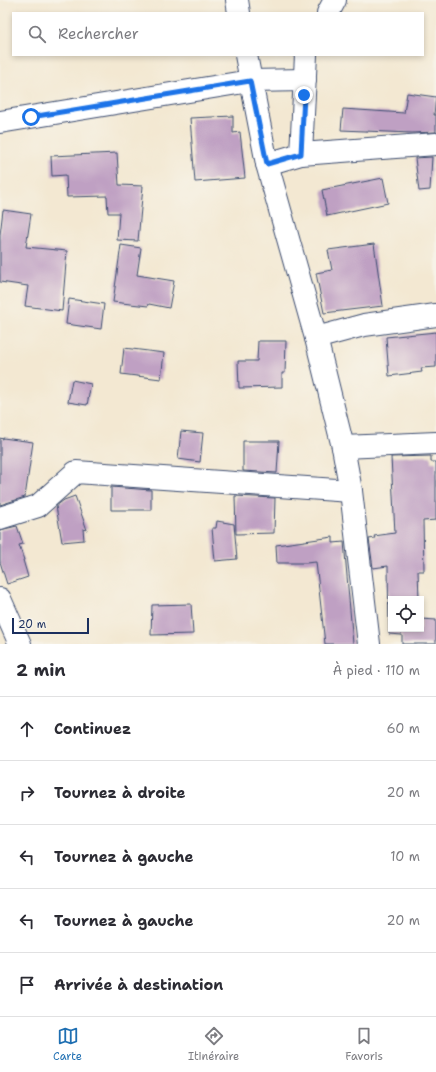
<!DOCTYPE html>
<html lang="fr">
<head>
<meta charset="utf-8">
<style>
	:root { --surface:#fff; --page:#f7f7f7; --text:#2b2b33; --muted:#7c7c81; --line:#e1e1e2; --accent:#1f6fb2 }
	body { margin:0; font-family:"Shantell Sans",sans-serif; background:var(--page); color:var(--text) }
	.controls { position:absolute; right:12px; bottom:12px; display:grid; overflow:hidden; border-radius:0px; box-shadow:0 2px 6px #0003 }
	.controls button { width:36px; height:36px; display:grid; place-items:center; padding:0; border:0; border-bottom:1px solid var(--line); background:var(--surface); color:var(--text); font:20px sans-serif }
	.scale { position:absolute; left:12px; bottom:10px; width:77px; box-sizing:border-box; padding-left:4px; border:2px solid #1b2f5e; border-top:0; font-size:11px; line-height:14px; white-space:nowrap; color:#1b2f5e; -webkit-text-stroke:3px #f7f3e8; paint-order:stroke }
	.stop { position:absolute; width:12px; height:12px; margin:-9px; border:3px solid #1a73e8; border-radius:50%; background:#fff }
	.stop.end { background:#1a73e8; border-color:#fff; box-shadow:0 1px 4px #0008 }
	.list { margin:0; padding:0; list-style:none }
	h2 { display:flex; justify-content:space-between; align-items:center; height:52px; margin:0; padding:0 16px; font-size:17px }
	h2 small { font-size:13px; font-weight:400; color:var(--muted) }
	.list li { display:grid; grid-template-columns:26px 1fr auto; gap:12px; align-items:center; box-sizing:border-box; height:64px; padding:0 16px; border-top:1px solid var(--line) }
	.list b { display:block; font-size:15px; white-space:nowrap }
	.list em { font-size:13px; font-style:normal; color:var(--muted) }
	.icon { flex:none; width:22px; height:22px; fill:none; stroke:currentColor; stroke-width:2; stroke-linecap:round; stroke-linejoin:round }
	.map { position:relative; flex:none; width:436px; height:644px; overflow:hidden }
	.search { position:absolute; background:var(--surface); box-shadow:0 2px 6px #0003; left:12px; right:12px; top:12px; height:44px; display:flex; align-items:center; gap:10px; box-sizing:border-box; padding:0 14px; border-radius:0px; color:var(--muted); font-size:15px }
	.sheet { height:372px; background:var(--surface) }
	nav { display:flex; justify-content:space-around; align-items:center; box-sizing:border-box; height:56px; border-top:1px solid var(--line); background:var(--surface); font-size:11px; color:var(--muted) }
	nav a { display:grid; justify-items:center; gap:2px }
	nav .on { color:var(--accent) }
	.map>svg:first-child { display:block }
	.building { fill:#bfa0c3 }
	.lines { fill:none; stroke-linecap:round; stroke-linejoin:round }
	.minor-casing { stroke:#3b4b6f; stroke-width:24 }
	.minor { stroke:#fff; stroke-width:22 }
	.route { stroke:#1a73e8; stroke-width:5 }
</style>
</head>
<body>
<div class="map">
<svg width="436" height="644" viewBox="0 0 436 644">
	<rect width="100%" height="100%" fill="#f7f3e8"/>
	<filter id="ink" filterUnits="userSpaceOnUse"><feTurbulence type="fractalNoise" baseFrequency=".025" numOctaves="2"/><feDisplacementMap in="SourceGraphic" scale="8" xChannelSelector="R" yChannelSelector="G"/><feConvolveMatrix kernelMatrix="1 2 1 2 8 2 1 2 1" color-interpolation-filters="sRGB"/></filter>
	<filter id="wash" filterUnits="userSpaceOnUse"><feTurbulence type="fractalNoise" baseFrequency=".012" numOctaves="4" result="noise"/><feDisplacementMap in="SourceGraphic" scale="16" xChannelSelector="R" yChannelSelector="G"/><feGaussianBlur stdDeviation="0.9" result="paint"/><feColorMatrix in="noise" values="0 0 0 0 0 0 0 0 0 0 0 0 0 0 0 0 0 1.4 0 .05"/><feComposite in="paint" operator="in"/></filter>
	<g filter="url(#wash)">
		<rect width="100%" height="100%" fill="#f3e8d2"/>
		<g id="blocks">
			<!-- building -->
			<g class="building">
				<path d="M 407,93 L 436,97 L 434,115 L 436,115 L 436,132 L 412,133 L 341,130 L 343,109 L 404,113 Z"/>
				<path d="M 233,116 L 233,133 L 240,132 L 245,178 L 195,182 L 190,118 Z"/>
				<path d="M 117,153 L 119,185 L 143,186 L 138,241 L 117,240 L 119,213 L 108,213 L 107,196 L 67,197 L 66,175 L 52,176 L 51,156 Z"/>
				<path d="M 432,157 L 430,190 L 419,191 L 415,158 Z"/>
				<path d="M 383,178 L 388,203 L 327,216 L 322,190 Z"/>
				<path d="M 3,210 L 31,214 L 26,247 L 67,251 L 62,311 L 25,306 L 28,286 L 0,282 L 0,235 Z"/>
				<path d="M 374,244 L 383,306 L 324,313 L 316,273 L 332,270 L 328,250 Z"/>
				<path d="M 121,245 L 141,248 L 137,275 L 174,281 L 169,308 L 149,304 L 148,306 L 113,302 Z"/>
				<path d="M 69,299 L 104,304 L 101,329 L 66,324 Z"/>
				<path d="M 436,332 L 436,367 L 421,368 L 422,372 L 389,376 L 386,337 Z"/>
				<path d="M 258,341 L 286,341 L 285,373 L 282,373 L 282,387 L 239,388 L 238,361 L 257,361 Z"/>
				<path d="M 124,348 L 164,353 L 161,379 L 121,374 Z"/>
				<path d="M 72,380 L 91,384 L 87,405 L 68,402 Z"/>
				<path d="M 181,431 L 203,433 L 200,462 L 178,459 Z"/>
				<path d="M 0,438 L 3,439 L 3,438 L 33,442 L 25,497 L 0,505 Z"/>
				<path d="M 243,441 L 279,441 L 277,473 L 243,471 Z"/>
				<path d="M 431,456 L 431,462 L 436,462 L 436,520 L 423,521 L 424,571 L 418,571 L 419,599 L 391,599 L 391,629 L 421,629 L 421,619 L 436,620 L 436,644 L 402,644 L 402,635 L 389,634 L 388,566 L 373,568 L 369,539 L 375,538 L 374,536 L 395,533 L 391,457 Z"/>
				<path d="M 111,487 L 151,490 L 151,510 L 111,510 Z"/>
				<path d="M 75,496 L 87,530 L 83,529 L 84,540 L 62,542 L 56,506 L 64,500 Z"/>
				<path d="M 235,496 L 275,498 L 274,533 L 236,534 Z"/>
				<path d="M 217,521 L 234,524 L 237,559 L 215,561 L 212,528 L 216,528 Z"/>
				<path d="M 17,526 L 23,544 L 19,545 L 24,560 L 23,560 L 28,577 L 7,584 L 0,562 L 0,530 Z"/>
				<path d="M 333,537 L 333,543 L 344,542 L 353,644 L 325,644 L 316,562 L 306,563 L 277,563 L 276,545 Z"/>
				<path d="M 191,604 L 193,634 L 151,635 L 152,605 Z"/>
			</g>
		</g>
	</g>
	<g filter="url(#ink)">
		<use href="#blocks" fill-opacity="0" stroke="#3b4b6f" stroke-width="1"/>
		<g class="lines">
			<!-- minor casing -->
			<g class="minor-casing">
				<g id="minor">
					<path d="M 237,0 L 239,13"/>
					<path d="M 328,13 L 335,0"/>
					<path d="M 246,55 L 267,164 L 316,338 L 343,447 L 351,491 L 369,644"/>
					<path d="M 0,122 L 250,81 L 305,80"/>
					<path d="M 301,154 L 436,144"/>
					<path d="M 267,164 L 301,154 L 306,55"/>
					<path d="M 316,338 L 364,325 L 436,315"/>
					<path d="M 343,447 L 436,443"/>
					<path d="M 0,518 L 38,506 L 76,472 L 351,491"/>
					<path d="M 0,599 L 20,644"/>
				</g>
			</g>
			<!-- minor -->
			<use href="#minor" class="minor"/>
		</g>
	</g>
	<g class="lines" filter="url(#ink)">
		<!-- route -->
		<path class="route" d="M 31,117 L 250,81 L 267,164 L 301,154 L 304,95"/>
	</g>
</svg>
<div class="controls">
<button><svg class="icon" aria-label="locate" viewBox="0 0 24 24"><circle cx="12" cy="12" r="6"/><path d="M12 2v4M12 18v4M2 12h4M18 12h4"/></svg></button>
</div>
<div class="scale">20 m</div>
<div class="stop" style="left:31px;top:117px"></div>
<div class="stop end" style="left:304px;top:95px"></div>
<div class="search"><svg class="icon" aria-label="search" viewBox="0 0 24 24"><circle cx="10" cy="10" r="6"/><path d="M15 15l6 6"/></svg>Rechercher</div>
</div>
<section class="sheet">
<h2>2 min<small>À pied · 110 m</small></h2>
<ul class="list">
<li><svg class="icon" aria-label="ahead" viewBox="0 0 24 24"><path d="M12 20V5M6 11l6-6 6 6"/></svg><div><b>Continuez</b></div><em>60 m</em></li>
<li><svg class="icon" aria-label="right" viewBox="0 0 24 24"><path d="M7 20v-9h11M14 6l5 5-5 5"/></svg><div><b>Tournez à droite</b></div><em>20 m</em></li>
<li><svg class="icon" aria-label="left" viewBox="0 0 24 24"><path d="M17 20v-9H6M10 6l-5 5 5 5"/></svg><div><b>Tournez à gauche</b></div><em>10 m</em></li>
<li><svg class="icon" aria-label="left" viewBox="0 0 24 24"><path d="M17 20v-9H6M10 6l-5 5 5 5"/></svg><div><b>Tournez à gauche</b></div><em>20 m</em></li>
<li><svg class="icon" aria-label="arrive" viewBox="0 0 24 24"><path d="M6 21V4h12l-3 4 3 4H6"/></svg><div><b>Arrivée à destination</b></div></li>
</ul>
</section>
<nav>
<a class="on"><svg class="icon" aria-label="map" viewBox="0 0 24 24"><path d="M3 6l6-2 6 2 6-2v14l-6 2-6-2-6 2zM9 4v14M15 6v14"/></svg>Carte</a>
<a><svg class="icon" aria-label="directions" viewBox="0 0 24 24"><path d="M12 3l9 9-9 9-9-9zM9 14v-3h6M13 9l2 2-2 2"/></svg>Itinéraire</a>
<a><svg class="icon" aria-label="saved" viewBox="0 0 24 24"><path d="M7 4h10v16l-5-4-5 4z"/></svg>Favoris</a>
</nav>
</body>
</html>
